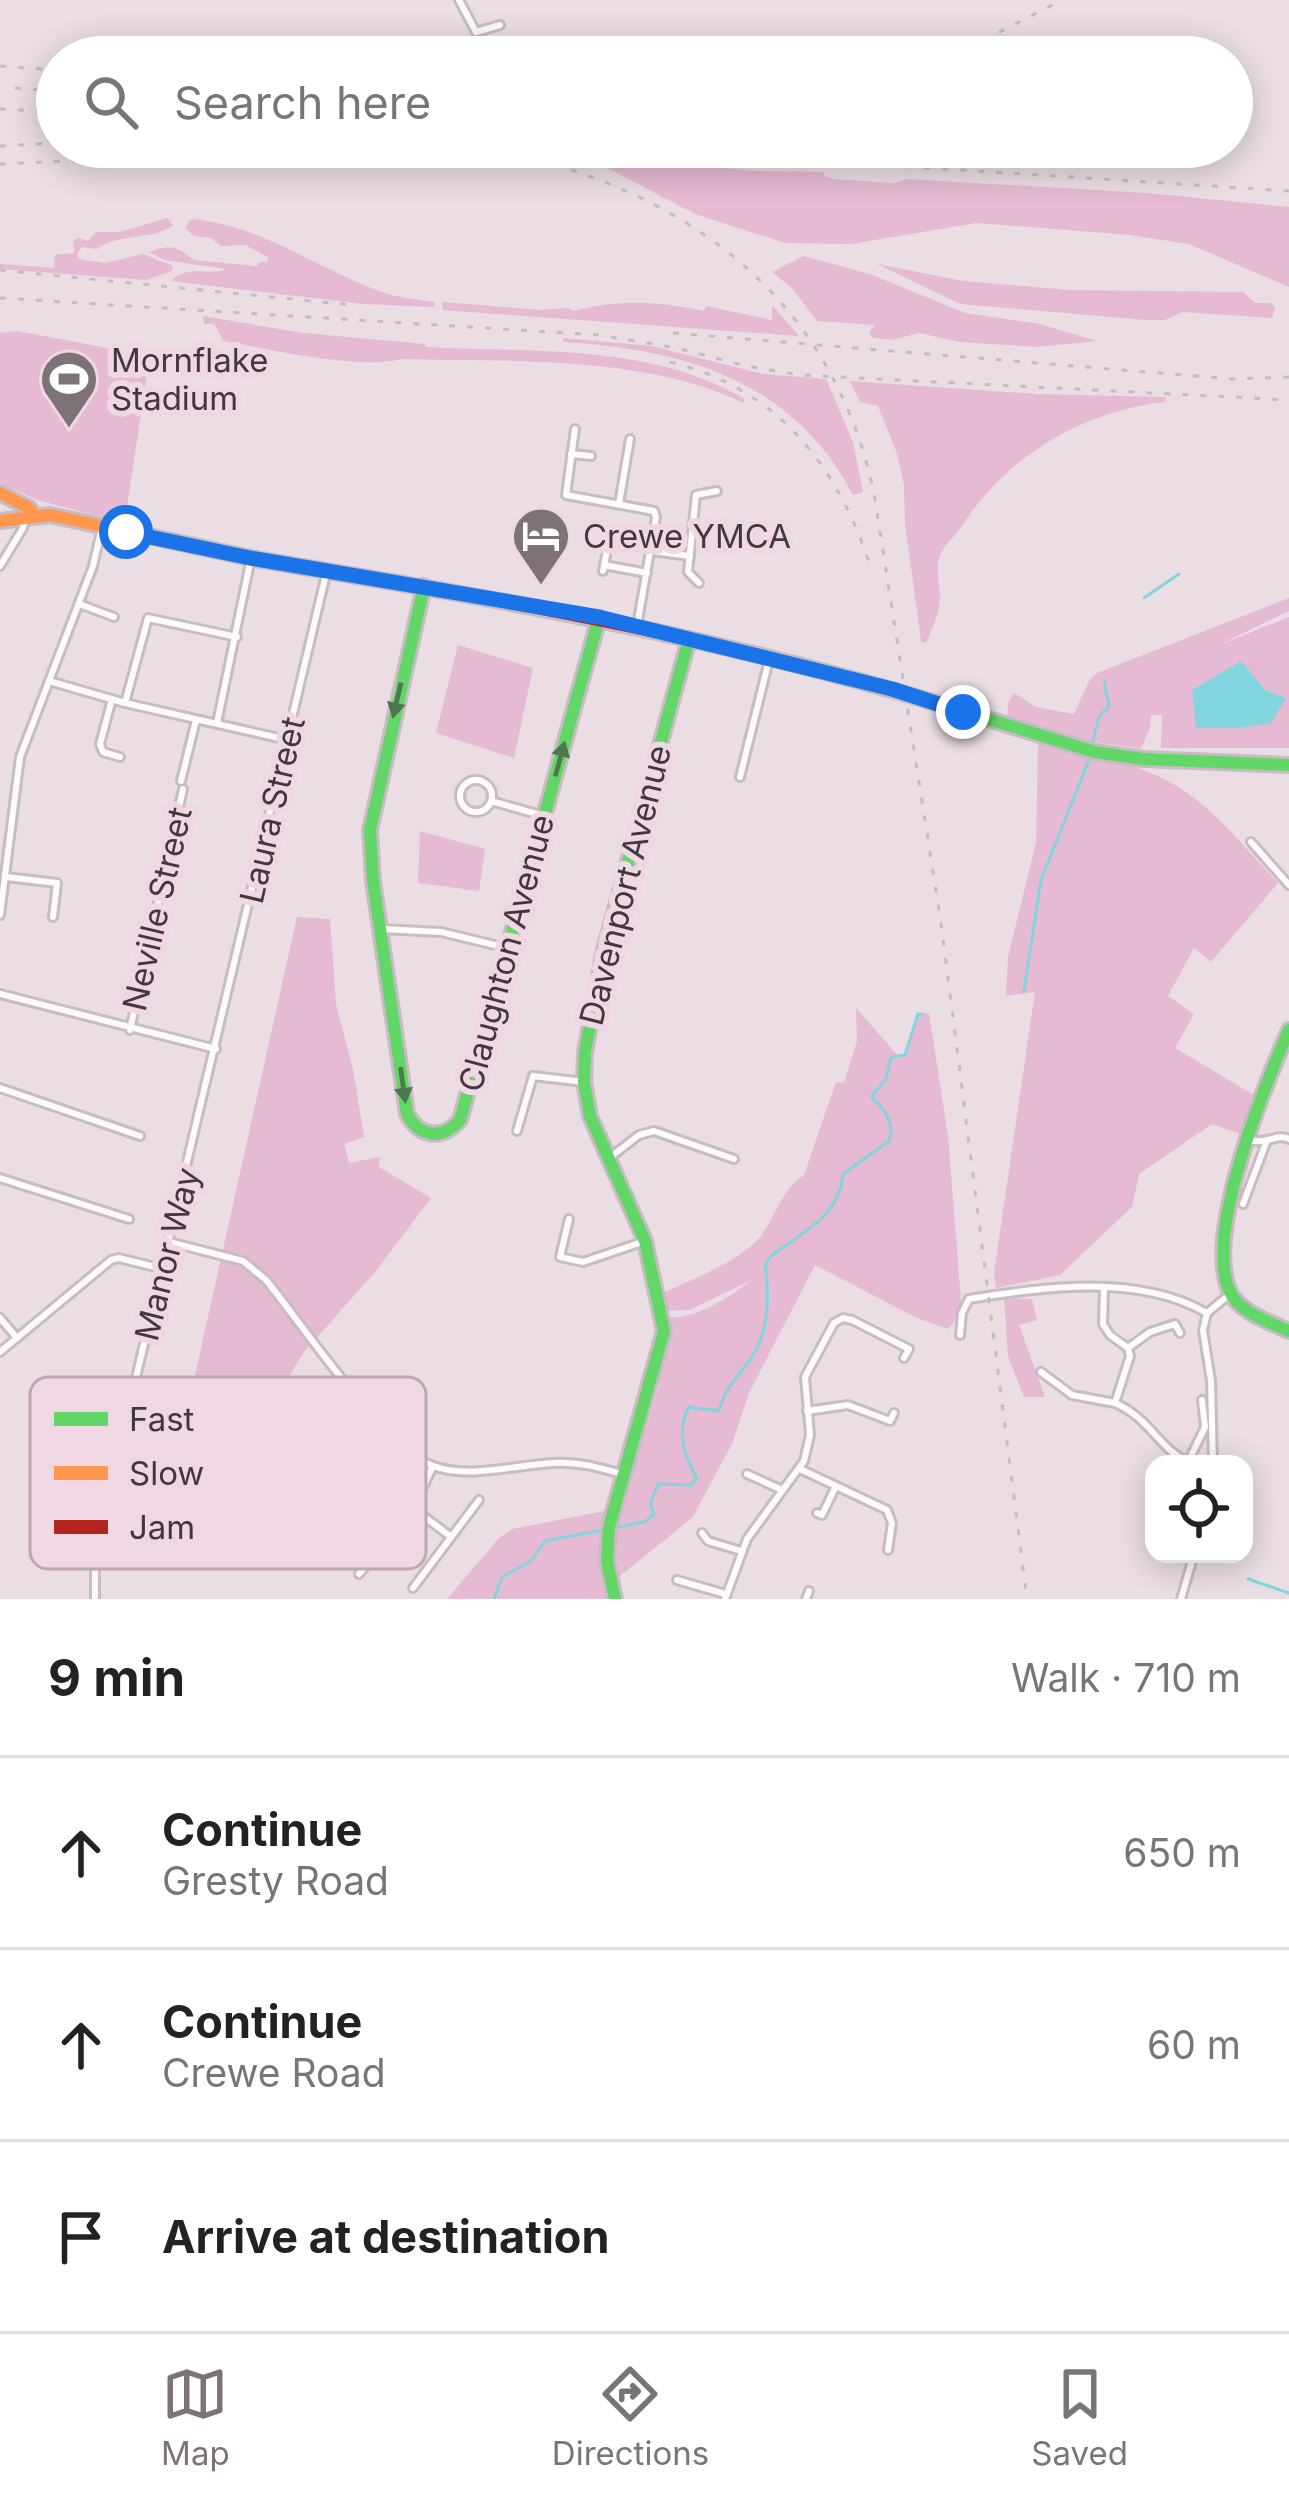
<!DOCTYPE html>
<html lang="en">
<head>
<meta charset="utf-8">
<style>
	:root { --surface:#fff; --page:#f2f2f2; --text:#222; --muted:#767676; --line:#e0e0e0; --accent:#7c7277 }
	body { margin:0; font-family:Inter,sans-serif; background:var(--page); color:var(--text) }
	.controls { position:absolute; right:36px; bottom:36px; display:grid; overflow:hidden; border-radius:24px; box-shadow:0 6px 30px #0003 }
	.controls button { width:108px; height:108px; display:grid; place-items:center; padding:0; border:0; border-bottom:3px solid var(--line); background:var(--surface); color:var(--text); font:60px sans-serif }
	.stop { position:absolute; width:36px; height:36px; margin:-27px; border:9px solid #1a73e8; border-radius:50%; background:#fff }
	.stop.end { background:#1a73e8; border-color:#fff; box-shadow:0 3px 12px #0008 }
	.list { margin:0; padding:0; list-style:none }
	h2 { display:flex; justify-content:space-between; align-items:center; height:156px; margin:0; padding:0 48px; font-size:51px }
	h2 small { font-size:39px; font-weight:400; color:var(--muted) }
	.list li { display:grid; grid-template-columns:78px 1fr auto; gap:36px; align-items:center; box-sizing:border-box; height:192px; padding:0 48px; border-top:3px solid var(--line) }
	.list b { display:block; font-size:45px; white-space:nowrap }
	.list p { margin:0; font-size:39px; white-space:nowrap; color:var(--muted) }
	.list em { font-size:39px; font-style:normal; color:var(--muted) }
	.icon { flex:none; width:66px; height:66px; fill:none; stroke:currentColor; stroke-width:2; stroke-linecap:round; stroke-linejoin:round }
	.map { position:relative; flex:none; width:1289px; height:1599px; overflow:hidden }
	.search { position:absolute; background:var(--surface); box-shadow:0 6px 30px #0003; left:36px; right:36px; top:36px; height:132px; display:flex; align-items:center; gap:30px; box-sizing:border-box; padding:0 42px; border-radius:66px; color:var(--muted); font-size:45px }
	.sheet { height:732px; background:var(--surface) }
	nav { display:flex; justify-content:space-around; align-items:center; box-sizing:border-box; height:168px; border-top:3px solid var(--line); background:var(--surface); font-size:33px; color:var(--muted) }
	nav a { display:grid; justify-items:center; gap:6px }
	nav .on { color:var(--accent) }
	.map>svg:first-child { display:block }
	.green { fill:#e5bad2 }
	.water { fill:#82d5de }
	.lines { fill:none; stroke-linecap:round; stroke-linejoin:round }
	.stream { stroke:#82d5de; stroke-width:3 }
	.street-casing { stroke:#c7bcc2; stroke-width:12 }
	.fast-casing { stroke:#c7bcc2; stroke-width:18 }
	.slow-casing { stroke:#c7bcc2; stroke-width:18 }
	.jam-casing { stroke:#c7bcc2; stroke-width:18 }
	.street { stroke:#fcfafb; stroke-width:6 }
	.fast { stroke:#63d668; stroke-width:12 }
	.slow { stroke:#ff974d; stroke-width:12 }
	.jam { stroke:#b3261e; stroke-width:12 }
	.rail { stroke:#c3bfc1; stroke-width:3; stroke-dasharray:6 12; stroke-linecap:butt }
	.oneway { fill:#4f774e }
	.route { stroke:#1a73e8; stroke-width:15 }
	.labels { text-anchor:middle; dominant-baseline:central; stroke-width:12; stroke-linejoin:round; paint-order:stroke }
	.poi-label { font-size:33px; fill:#41383d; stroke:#f0d7e4; text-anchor:start }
	.street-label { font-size:33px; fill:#41383d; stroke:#f0d7e4 }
	.key { fill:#f0d7e4; stroke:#bca7b2; stroke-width:3 }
	.key-label { font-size:33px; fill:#41383d }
</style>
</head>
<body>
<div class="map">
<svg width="1289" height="1599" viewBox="0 0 1289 1599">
	<rect width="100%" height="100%" fill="#eadde4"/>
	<!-- green -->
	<g class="green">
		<path d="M 594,155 L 754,171 L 824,172 L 824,176 L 833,179 L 894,183 L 907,179 L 1147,193 L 1289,207 L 1289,287 L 1189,244 L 1130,235 L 976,223 L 851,244 L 785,243 L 695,214 L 598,163 L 592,159 Z"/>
		<path d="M 167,218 L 173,225 C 150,242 120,232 97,249 L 82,247 L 77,254 L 79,259 L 105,263 L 143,254 L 173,266 L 172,271 L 146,280 L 0,269 L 0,264 L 54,268 L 55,255 L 74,253 L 73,241 L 78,238 L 88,241 L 96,232 L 120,232 Z"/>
		<path d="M 192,219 C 261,225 316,268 379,291 C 396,298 416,299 435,302 L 434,307 L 363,304 L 171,281 C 189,263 208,277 227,269 L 164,260 L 149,252 C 173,244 175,246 194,260 L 257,266 L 260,262 L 267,262 L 268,257 L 245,245 L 221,246 L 211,238 L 193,236 L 185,227 Z"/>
		<path d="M 803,256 L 870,274 L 965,313 L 1040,324 L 1096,341 L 1037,347 L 961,342 L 919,333 L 892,340 L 873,338 L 869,333 L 875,325 L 817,321 L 792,288 L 772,272 Z"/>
		<path d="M 877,264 L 963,281 L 1071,290 L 1243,292 L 1256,303 L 1271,303 L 1275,308 L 1272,318 L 1182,312 L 1165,320 L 1145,320 L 960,304 Z"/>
		<path d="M 443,302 L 539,310 L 568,308 L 573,311 C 618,300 653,300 704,311 L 706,306 L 772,320 L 772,305 L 799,336 L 442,310 Z"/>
		<path d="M 203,316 L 303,333 L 425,344 L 426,347 C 537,353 648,343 745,399 L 744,403 C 643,355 512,362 402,359 C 357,370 272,350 224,341 L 214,324 L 204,324 Z"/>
		<path d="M 17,331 L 113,349 L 112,359 L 148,369 L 127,506 L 118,521 L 37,500 L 0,483 L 0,333 Z"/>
		<path d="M 563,338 L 652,346 L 763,374 L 826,379 L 853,442 L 863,492 L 853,495 C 793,380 683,349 563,342 Z"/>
		<path d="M 850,381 L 1036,394 L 1166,397 L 1165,402 C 1084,411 1008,455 964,523 C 958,533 947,542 941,553 C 934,567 940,583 940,599 C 939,614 932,629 926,643 L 921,641 L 905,523 L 904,485 L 898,456 L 878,406 L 860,402 Z"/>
		<path d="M 1289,598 L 1289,611 L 1217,646 L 1289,617 L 1289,748 L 1161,748 L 1162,715 L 1151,715 L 1150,728 L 1141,749 L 1081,740 L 1007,718 L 1008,703 L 1014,693 L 1036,707 L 1074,714 L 1089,681 L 1097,673 Z"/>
		<path d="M 458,645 L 533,668 L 514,758 L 436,733 Z"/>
		<path d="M 1038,742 C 1080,753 1127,760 1166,780 C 1211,803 1244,847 1278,883 L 1211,962 L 1194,948 L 1168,996 L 1194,1014 L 1175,1048 L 1257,1097 L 1243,1135 L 1212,1124 L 1139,1174 L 1132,1207 L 1060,1275 L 996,1288 L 994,1273 L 1035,992 L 1006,996 L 1008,957 L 1036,842 Z"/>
		<path d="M 420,831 L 485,849 L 479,891 L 418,883 Z"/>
		<path d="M 297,917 L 330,919 L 336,1004 L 353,1069 L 364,1137 L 344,1144 L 349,1163 L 380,1157 L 379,1167 L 431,1198 L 376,1271 L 304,1352 L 278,1394 L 229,1439 L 211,1445 L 181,1438 Z"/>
		<path d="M 856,1008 L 900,1058 L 905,1055 L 918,1014 L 929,1013 L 948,1136 L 962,1313 L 948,1329 L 917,1318 L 815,1265 L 749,1393 L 732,1444 L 692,1518 L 611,1583 L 614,1595 L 610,1599 L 447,1599 L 499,1538 L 512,1529 L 605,1511 L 611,1516 L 635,1444 L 647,1427 L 659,1384 L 665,1318 C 702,1317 723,1301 752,1280 L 689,1310 L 664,1311 L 663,1293 C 691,1280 741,1261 761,1236 C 776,1216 782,1189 804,1175 L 836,1082 L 844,1083 L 857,1041 Z"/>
		<path d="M 1004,1298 L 1032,1299 L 1037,1320 L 1019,1325 L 1045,1397 L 1024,1397 L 1008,1356 Z"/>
	</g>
	<!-- water -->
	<path class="water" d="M 1241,661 L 1265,690 L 1286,698 L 1271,723 L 1240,728 L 1196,728 L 1192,690 Z"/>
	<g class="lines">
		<!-- stream -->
		<g class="stream">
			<path d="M 1144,598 L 1179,574"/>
			<path d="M 1092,746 L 1099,717 L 1109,706 L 1104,681"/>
			<path d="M 1024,991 L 1041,880 L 1091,755"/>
			<path d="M 613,1528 L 644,1522 L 654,1514 L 650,1504 L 658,1484 L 690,1485 L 697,1479 C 685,1457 675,1432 689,1407 L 719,1411 C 727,1379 749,1369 759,1344 C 769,1320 769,1289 765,1265 L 771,1256 C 804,1231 839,1217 843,1174 L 889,1141 C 896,1123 884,1108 871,1097 L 886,1079 L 891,1057 L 905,1055 L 918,1014 L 923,1014"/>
			<path d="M 1248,1579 L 1289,1593"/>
			<path d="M 494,1599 L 502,1577 L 531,1561 L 545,1541 L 603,1530"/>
		</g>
		<!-- street casing -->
		<g class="street-casing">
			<g id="street">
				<path d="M 459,0 L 476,32 L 500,25"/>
				<path d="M 575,429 L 566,495 L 654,511 L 656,517 L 637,626"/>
				<path d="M 571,454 L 591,456"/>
				<path d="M 619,504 L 630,439"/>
				<path d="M 652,551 L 690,556"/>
				<path d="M 604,565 L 647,573"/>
				<path d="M 0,566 L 23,528 L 25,517"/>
				<path d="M 603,571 L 607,550"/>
				<path d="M 699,583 L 688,572 L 696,495 L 717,491"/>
				<path d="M 79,604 L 114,617"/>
				<path d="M 49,681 L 125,703 L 288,740"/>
				<path d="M 112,699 L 100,744 L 103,752 L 120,757"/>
				<path d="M 125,703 L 148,618 L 237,637"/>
				<path d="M 217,723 L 251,558"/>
				<path d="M 740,777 L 769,660"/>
				<circle cx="476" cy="796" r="16"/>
				<path d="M 181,781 L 196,720"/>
				<path d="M 491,801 L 544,816"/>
				<path d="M 1251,842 L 1289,885"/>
				<path d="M 6,877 L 57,883 L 53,917"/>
				<path d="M 0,915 L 20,757 L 93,566 L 102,527"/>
				<path d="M 381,929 L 441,932 L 507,948"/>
				<path d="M 0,994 L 216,1049"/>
				<path d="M 130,1030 L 183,789"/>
				<path d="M 0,1088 L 140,1136"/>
				<path d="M 517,1131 L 533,1076 L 584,1082"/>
				<path d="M 1249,1140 C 1267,1145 1276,1133 1289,1139"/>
				<path d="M 608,1159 L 639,1135 L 654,1131 L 734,1159"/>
				<path d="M 0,1178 L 129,1219"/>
				<path d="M 1243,1204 L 1266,1143"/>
				<path d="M 569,1219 L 560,1257 L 583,1262 L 645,1241"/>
				<path d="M 169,1242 L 243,1261 L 266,1280 C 301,1323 386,1449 433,1466 C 468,1479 517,1465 553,1463 C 578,1461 601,1468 625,1475"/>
				<path d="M 0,1318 L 17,1338"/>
				<path d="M 960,1335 L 962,1313 L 969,1299 C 1045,1287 1137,1273 1207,1313"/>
				<path d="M 1128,1348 L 1150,1332 L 1175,1324 L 1180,1333"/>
				<path d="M 0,1352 L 111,1260 L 119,1258 L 163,1269"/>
				<path d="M 1041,1372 L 1072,1395 L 1115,1403 L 1130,1356 L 1128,1348 L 1110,1335 L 1103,1324 L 1104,1289"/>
				<path d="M 1115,1403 C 1151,1419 1158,1448 1188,1462 L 1205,1427 L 1202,1400"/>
				<path d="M 807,1411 L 848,1405 L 890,1421 L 894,1413"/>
				<path d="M 305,1433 L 349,1385"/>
				<path d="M 47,1463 L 55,1448 L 117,1462"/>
				<path d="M 1213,1464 L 1211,1381 L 1203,1330 L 1207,1313 L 1230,1294"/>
				<path d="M 800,1469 L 887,1510 L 892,1523 L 888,1550"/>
				<path d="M 747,1474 L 782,1490"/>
				<path d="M 414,1509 L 450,1536"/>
				<path d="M 817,1513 L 822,1515 L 835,1488"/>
				<path d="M 702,1533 L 708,1541 L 741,1551"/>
				<path d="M 359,1574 L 413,1508 L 433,1466"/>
				<path d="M 677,1580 L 725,1594"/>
				<path d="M 413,1588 L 479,1500"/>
				<path d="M 95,1599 L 95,1551 L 327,570"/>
				<path d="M 725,1599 L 747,1539 L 804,1461 L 810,1435 L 805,1377 L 834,1323 L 843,1318 L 852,1320 L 909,1349 L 904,1358"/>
				<path d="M 806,1599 L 809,1591"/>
				<path d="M 1181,1599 L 1194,1554"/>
			</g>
		</g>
		<!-- fast casing -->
		<g class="fast-casing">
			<g id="fast">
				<path d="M 424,586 L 370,830 L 373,881 L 407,1114 C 420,1138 442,1140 460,1120 L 599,618"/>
				<path d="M 959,710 L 1095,752 L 1143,759 L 1289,765"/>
				<path d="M 1289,1030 C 1264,1087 1205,1231 1229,1290 C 1238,1312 1269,1322 1289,1331"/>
				<path d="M 615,1599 L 607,1561 L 609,1527 L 664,1331 L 645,1241 L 590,1116 L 584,1082 L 585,1052 L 604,950 L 689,639"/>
			</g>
		</g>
		<!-- slow casing -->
		<g class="slow-casing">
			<g id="slow">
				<path d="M 0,493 L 29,508 L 34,515"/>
				<path d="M 0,521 L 50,515 L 251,558 L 439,590"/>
			</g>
		</g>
		<!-- jam casing -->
		<g class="jam-casing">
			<path id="jam" d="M 439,590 C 614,621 789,657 959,710"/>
		</g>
		<!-- street -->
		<use href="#street" class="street"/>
		<!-- fast -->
		<use href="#fast" class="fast"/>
		<!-- slow -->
		<use href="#slow" class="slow"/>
		<!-- jam -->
		<use href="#jam" class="jam"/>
		<!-- rail -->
		<g class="rail">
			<path d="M 951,57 L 1062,0"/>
			<path d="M 0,66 L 57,70"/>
			<path d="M 15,88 L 57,91"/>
			<path d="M 0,109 L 57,112"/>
			<path d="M 0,146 L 57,143"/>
			<path d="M 484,147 C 678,185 831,291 874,493 L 941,923 L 1027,1599"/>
			<path d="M 601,147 L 1289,191"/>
			<path d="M 0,164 L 95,160 L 205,147"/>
			<path d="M 0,270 L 352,305"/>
			<path d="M 0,298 L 599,335 L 677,348 L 746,366 L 801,375 L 1289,400"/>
			<path d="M 673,333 L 1232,379 L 1289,377"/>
			<path d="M 670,362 C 779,388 841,470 872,572"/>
		</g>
	</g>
	<!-- one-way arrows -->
	<defs><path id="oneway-solid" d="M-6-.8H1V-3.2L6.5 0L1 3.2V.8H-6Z" transform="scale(3)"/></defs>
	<g class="oneway">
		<use href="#oneway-solid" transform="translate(397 700) rotate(103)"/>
		<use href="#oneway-solid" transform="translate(560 759) rotate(-75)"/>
		<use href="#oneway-solid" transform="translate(403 1085) rotate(82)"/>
	</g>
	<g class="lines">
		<!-- route -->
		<path class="route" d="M 126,532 L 250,558 L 599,617 L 892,689 L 963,712"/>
	</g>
	<!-- icons -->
	<defs>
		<g id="stadium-pin" transform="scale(3)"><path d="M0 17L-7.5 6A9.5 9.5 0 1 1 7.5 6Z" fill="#7c7277" stroke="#f0d7e4"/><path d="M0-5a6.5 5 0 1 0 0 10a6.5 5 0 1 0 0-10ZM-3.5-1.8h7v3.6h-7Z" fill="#fff"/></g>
		<g id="hotel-pin" transform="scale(3)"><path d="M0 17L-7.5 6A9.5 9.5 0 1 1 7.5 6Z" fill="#7c7277" stroke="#f0d7e4"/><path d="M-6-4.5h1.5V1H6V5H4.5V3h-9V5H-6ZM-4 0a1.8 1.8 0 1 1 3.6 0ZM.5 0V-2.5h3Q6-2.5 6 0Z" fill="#fff"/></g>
	</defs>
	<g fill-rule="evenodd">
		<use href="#stadium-pin" x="69" y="379"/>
		<use href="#hotel-pin" x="541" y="536"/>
	</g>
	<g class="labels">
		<!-- poi labels -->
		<g class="poi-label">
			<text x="111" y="360">Mornflake<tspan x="111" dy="38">Stadium</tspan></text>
			<text x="583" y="536">Crewe YMCA</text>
		</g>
		<!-- street labels -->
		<g class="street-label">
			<text transform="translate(272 810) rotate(-77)">Laura Street</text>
			<text transform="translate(625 885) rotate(-76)">Davenport Avenue</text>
			<text transform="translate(157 909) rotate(-77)">Neville Street</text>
			<text transform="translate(506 953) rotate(-75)">Claughton Avenue</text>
			<text transform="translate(167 1254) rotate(-76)">Manor Way</text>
		</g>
	</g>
	<!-- legend -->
	<rect x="30" y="1377" width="396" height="192" rx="18" class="key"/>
	<rect x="54" y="1412" width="54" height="14" fill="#63d668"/>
	<rect x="54" y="1466" width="54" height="14" fill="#ff974d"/>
	<rect x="54" y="1520" width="54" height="14" fill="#b3261e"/>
	<g class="key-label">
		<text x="129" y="1431">Fast</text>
		<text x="129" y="1485">Slow</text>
		<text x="129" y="1539">Jam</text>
	</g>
</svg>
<div class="controls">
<button><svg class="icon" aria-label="locate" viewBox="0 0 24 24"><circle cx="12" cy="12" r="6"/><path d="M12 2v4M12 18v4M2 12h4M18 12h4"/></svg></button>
</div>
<div class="stop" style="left:126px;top:532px"></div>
<div class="stop end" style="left:963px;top:712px"></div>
<div class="search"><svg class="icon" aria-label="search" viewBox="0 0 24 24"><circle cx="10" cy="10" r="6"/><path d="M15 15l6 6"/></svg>Search here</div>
</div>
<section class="sheet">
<h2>9 min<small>Walk · 710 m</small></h2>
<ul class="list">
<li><svg class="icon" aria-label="ahead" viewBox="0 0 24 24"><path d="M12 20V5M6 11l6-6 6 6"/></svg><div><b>Continue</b><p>Gresty Road</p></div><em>650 m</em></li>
<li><svg class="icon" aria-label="ahead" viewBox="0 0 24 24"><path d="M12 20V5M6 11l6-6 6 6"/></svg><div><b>Continue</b><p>Crewe Road</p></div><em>60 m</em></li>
<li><svg class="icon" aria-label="arrive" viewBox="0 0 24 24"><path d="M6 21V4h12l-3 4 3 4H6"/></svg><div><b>Arrive at destination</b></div></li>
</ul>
</section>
<nav>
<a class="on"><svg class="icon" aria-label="map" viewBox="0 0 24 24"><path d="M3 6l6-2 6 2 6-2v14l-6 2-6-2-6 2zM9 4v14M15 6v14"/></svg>Map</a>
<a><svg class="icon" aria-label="directions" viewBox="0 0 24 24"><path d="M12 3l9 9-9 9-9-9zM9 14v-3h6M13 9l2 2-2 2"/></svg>Directions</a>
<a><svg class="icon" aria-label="saved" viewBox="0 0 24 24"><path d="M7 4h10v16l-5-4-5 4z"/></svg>Saved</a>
</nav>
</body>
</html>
